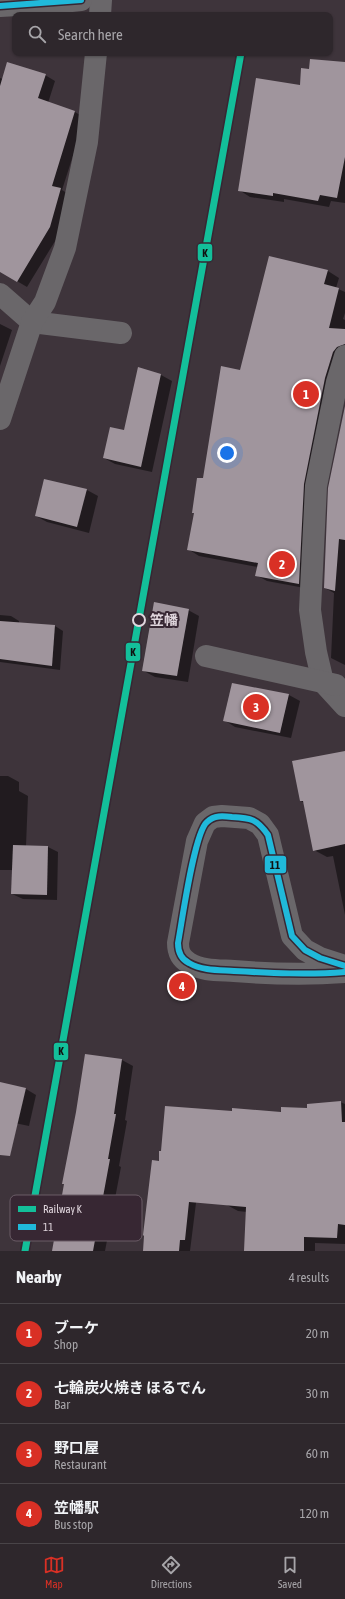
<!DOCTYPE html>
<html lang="en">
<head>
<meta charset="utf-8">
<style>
	:root { --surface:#2e272c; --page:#3a3338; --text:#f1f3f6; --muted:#a7a5a9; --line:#494448; --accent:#d93025 }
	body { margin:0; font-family:"Asap Condensed","Noto Sans JP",sans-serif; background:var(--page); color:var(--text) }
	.you { position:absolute; left:227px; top:453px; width:14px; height:14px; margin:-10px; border:3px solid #fff; border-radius:50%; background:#1a73e8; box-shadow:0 0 0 6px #1a73e833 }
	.badge { display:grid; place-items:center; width:26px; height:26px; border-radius:50%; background:var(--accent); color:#fff; font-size:13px; font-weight:700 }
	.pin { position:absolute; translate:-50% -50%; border:2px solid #fff; box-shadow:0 1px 4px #0006 }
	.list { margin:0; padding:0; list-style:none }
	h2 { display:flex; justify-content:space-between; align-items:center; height:52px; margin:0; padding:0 16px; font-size:17px }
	h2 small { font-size:13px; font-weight:400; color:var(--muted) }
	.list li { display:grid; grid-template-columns:26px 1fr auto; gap:12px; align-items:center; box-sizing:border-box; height:60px; padding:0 16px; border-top:1px solid var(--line) }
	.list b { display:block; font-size:15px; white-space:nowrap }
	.list p { margin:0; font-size:13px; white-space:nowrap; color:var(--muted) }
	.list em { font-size:13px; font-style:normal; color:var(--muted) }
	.icon { flex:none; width:22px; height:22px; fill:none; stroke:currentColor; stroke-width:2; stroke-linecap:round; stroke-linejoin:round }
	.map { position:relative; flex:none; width:345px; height:1251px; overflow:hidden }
	.search { position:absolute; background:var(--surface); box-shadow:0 1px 3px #0004; left:12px; right:12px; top:12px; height:44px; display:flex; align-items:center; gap:10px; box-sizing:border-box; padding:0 14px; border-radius:8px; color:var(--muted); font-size:15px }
	.sheet { height:292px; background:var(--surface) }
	nav { display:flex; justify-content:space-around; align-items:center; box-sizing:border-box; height:56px; border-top:1px solid var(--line); background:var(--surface); font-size:11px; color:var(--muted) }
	nav a { display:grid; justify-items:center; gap:2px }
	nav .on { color:var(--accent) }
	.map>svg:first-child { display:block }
	.shadow { fill:#0007 }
	.building { fill:#a0959d }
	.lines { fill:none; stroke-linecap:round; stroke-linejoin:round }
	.minor { stroke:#6a676a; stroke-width:22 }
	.tertiary { stroke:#6a676a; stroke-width:22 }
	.bus-1-casing { stroke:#372733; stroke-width:9 }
	.bus-1 { stroke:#20b9da; stroke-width:6 }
	.rail-1-casing { stroke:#372733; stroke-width:10 }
	.rail-1 { stroke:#13bf9a; stroke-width:7 }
	.stop-dot { fill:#372733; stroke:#e0d6dd; stroke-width:2 }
	.labels { text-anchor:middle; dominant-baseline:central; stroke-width:4; stroke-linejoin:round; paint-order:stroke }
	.stop-label { font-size:14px; font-weight:bold; fill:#e0d6dd; stroke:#372733; text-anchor:start }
	.key { fill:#372733; stroke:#6a5c66; stroke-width:1 }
	.key-label { font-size:11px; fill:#e0d6dd }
	.line-badge { stroke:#372733; stroke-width:1.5 }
	.pale-badge-label { font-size:11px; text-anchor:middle; font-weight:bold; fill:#111 }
</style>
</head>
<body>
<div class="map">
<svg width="345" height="1251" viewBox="0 0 345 1251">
	<rect width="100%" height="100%" fill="#3e343b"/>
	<!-- shadow -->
	<g class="shadow">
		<path d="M 345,63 L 345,203 L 331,201 L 329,207 L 284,199 L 284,202 L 250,197 L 239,190 L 310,70 Z"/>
		<path d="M 45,75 L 55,81 L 48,103 L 75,112 L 85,118 L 62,190 L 70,195 L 60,233 L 27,287 L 0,271 L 0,78 L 3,79 Z"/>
		<path d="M 270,257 L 328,271 L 339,278 L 336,288 L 345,292 L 345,313 L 343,319 L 345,320 L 345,357 L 310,589 L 267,581 L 256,575 L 258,567 L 199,556 L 188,549 L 195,514 L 193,512 L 241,371 Z"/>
		<path d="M 0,324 L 12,330 L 0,366 Z"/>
		<path d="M 139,368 L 161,375 L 172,381 L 152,472 L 115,464 L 104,458 L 125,431 Z"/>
		<path d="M 345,411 L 345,665 L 331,658 L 334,593 L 325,588 Z"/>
		<path d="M 87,490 L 98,496 L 89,533 L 47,522 L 36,516 Z"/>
		<path d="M 188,610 L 199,616 L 188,682 L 155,677 L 144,671 Z"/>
		<path d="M 0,615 L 11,616 L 19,621 L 19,623 L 55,626 L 63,631 L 60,670 L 0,662 Z"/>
		<path d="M 289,695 L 300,701 L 291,738 L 235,727 L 224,720 Z"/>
		<path d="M 345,752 L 345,915 L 333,856 L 327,857 L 314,850 L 304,803 L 301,801 Z"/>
		<path d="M 0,776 L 8,776 L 19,782 L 19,791 L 28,796 L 26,846 L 48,847 L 58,852 L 57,900 L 23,899 L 12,894 L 13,870 L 0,870 Z"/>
		<path d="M 122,1060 L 133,1066 L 125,1120 L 127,1121 L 119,1166 L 121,1167 L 105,1251 L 53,1251 Z"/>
		<path d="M 0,1083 L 26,1089 L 36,1095 L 29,1126 L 0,1120 Z"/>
		<path d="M 340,1102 L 345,1104 L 345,1244 L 315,1243 L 315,1251 L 245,1251 L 247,1212 L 238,1211 L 227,1205 L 282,1113 Z"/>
		<path d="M 207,1115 L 190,1251 L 143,1251 L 160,1162 Z"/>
	</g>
	<!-- building -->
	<g class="building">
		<path d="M 310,59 L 345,62 L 345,157 L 337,198 L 320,195 L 318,201 L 273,193 L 273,196 L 238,191 L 256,78 L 300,85 L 301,68 L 309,69 Z"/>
		<path d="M 7,62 L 46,74 L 38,98 L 75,111 L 52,186 L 61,188 L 50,227 L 17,282 L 0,272 L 0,86 Z"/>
		<path d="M 269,256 L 328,270 L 324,284 L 339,288 L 329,328 L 345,329 L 345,344 L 337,347 L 333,352 L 325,378 L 304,484 L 299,584 L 255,576 L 258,563 L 187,550 L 194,513 L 192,513 L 197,478 L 203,478 L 221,366 L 240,370 Z"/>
		<path d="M 138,367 L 161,374 L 141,467 L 103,458 L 110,427 L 124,430 Z"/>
		<path d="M 345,406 L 345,540 L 339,539 L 335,591 L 324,588 L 328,488 Z"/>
		<path d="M 44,479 L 87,489 L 77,527 L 35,516 Z"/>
		<path d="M 154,602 L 189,609 L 177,676 L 142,671 Z"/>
		<path d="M 0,621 L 55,625 L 52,666 L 0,659 Z"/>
		<path d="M 232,683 L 289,694 L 280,733 L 223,721 Z"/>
		<path d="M 345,751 L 345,844 L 313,851 L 303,801 L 300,801 L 292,761 Z"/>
		<path d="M 13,845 L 48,846 L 47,895 L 11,894 Z"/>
		<path d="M 85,1054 L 122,1059 L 114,1114 L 116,1114 L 108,1159 L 110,1159 L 93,1251 L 52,1251 L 64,1184 L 62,1184 L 76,1112 Z"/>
		<path d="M 0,1082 L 26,1088 L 10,1156 L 0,1155 Z"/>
		<path d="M 341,1101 L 342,1122 L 345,1122 L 345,1225 L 338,1224 L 337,1238 L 304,1237 L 304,1251 L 244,1251 L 246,1207 L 189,1202 L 185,1240 L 180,1240 L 179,1251 L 143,1251 L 144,1236 L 143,1235 L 152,1160 L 159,1161 L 159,1151 L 161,1151 L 165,1106 L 232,1111 L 232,1108 L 281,1112 L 281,1107 L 307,1108 L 307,1104 Z"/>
	</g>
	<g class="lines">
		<!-- minor -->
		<g class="minor">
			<path d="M 100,15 L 101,0"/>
			<path d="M 0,294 L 32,322 L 121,333"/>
			<path d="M 345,356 L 337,382 L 316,486 L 310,610 L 316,652 L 323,682 L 345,706"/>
			<path d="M 0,419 L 32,322 L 45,302 L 65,248 L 87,142 L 96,53"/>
			<path d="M 206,656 L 336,685"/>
		</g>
		<!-- tertiary -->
		<g class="tertiary">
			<path d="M 0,6 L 53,3 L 81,0"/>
			<path d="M 345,966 L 320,958 L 305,950 L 292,936 L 268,835 L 260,824 L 249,818 L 222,816 L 213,817 L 205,823 L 197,841 L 178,943 C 178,951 180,958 189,963 C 202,971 219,970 234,971 C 271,974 308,975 345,972"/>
		</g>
		<!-- bus-1 casing -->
		<g class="bus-1-casing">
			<g id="bus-1">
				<path d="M 0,6 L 81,0"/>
				<path d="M 345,966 L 320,958 L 305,950 L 292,936 L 268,835 C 257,819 251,818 232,817 C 223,816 214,815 207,822 C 194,833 182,922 178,943 C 178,952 181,959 189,963 C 203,971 219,970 234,971 C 271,973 308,975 345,972"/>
			</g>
		</g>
		<!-- bus-1 -->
		<use href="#bus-1" class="bus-1"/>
		<!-- rail-1 casing -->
		<g class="rail-1-casing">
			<path id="rail-1" d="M 25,1251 L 241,53"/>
		</g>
		<!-- rail-1 -->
		<use href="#rail-1" class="rail-1"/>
	</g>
	<!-- markers -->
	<circle class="stop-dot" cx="139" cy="620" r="6"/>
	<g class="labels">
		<!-- stop labels -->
		<g class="stop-label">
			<text x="150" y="620">笠幡</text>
		</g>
	</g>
	<!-- legend -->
	<rect x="10" y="1195" width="132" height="46" rx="6" class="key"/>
	<rect x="18" y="1206" width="18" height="6" fill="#13bf9a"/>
	<rect x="18" y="1224" width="18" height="6" fill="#20b9da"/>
	<g class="key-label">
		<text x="43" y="1213">Railway K</text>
		<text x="43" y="1231">11</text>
	</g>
	<g class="line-badge">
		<rect x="197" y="243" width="16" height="19" rx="4" fill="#13bf9a"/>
		<rect x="125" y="642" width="16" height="20" rx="4" fill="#13bf9a"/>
		<rect x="264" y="855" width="23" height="19" rx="4" fill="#20b9da"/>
		<rect x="53" y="1042" width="16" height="19" rx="4" fill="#13bf9a"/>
	</g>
	<g class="pale-badge-label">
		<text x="205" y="257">K</text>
		<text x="133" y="656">K</text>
		<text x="275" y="869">11</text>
		<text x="61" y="1055">K</text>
	</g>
</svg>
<div class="you"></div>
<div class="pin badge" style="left:306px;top:394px">1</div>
<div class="pin badge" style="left:282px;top:564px">2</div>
<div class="pin badge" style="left:256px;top:707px">3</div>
<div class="pin badge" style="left:182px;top:986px">4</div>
<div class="search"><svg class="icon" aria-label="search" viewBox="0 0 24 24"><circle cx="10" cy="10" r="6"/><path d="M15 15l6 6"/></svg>Search here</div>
</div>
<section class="sheet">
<h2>Nearby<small>4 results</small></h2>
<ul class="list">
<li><span class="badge">1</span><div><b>ブーケ</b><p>Shop</p></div><em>20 m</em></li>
<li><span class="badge">2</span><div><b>七輪炭火焼き ほるでん</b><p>Bar</p></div><em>30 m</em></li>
<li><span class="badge">3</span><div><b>野口屋</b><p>Restaurant</p></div><em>60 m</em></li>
<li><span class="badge">4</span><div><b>笠幡駅</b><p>Bus stop</p></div><em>120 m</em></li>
</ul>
</section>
<nav>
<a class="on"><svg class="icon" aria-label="map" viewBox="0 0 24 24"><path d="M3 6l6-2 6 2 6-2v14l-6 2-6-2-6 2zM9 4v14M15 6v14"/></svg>Map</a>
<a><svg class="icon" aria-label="directions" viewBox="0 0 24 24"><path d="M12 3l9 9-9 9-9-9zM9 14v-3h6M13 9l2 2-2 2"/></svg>Directions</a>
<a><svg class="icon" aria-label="saved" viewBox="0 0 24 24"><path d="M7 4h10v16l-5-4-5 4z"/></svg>Saved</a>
</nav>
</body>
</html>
